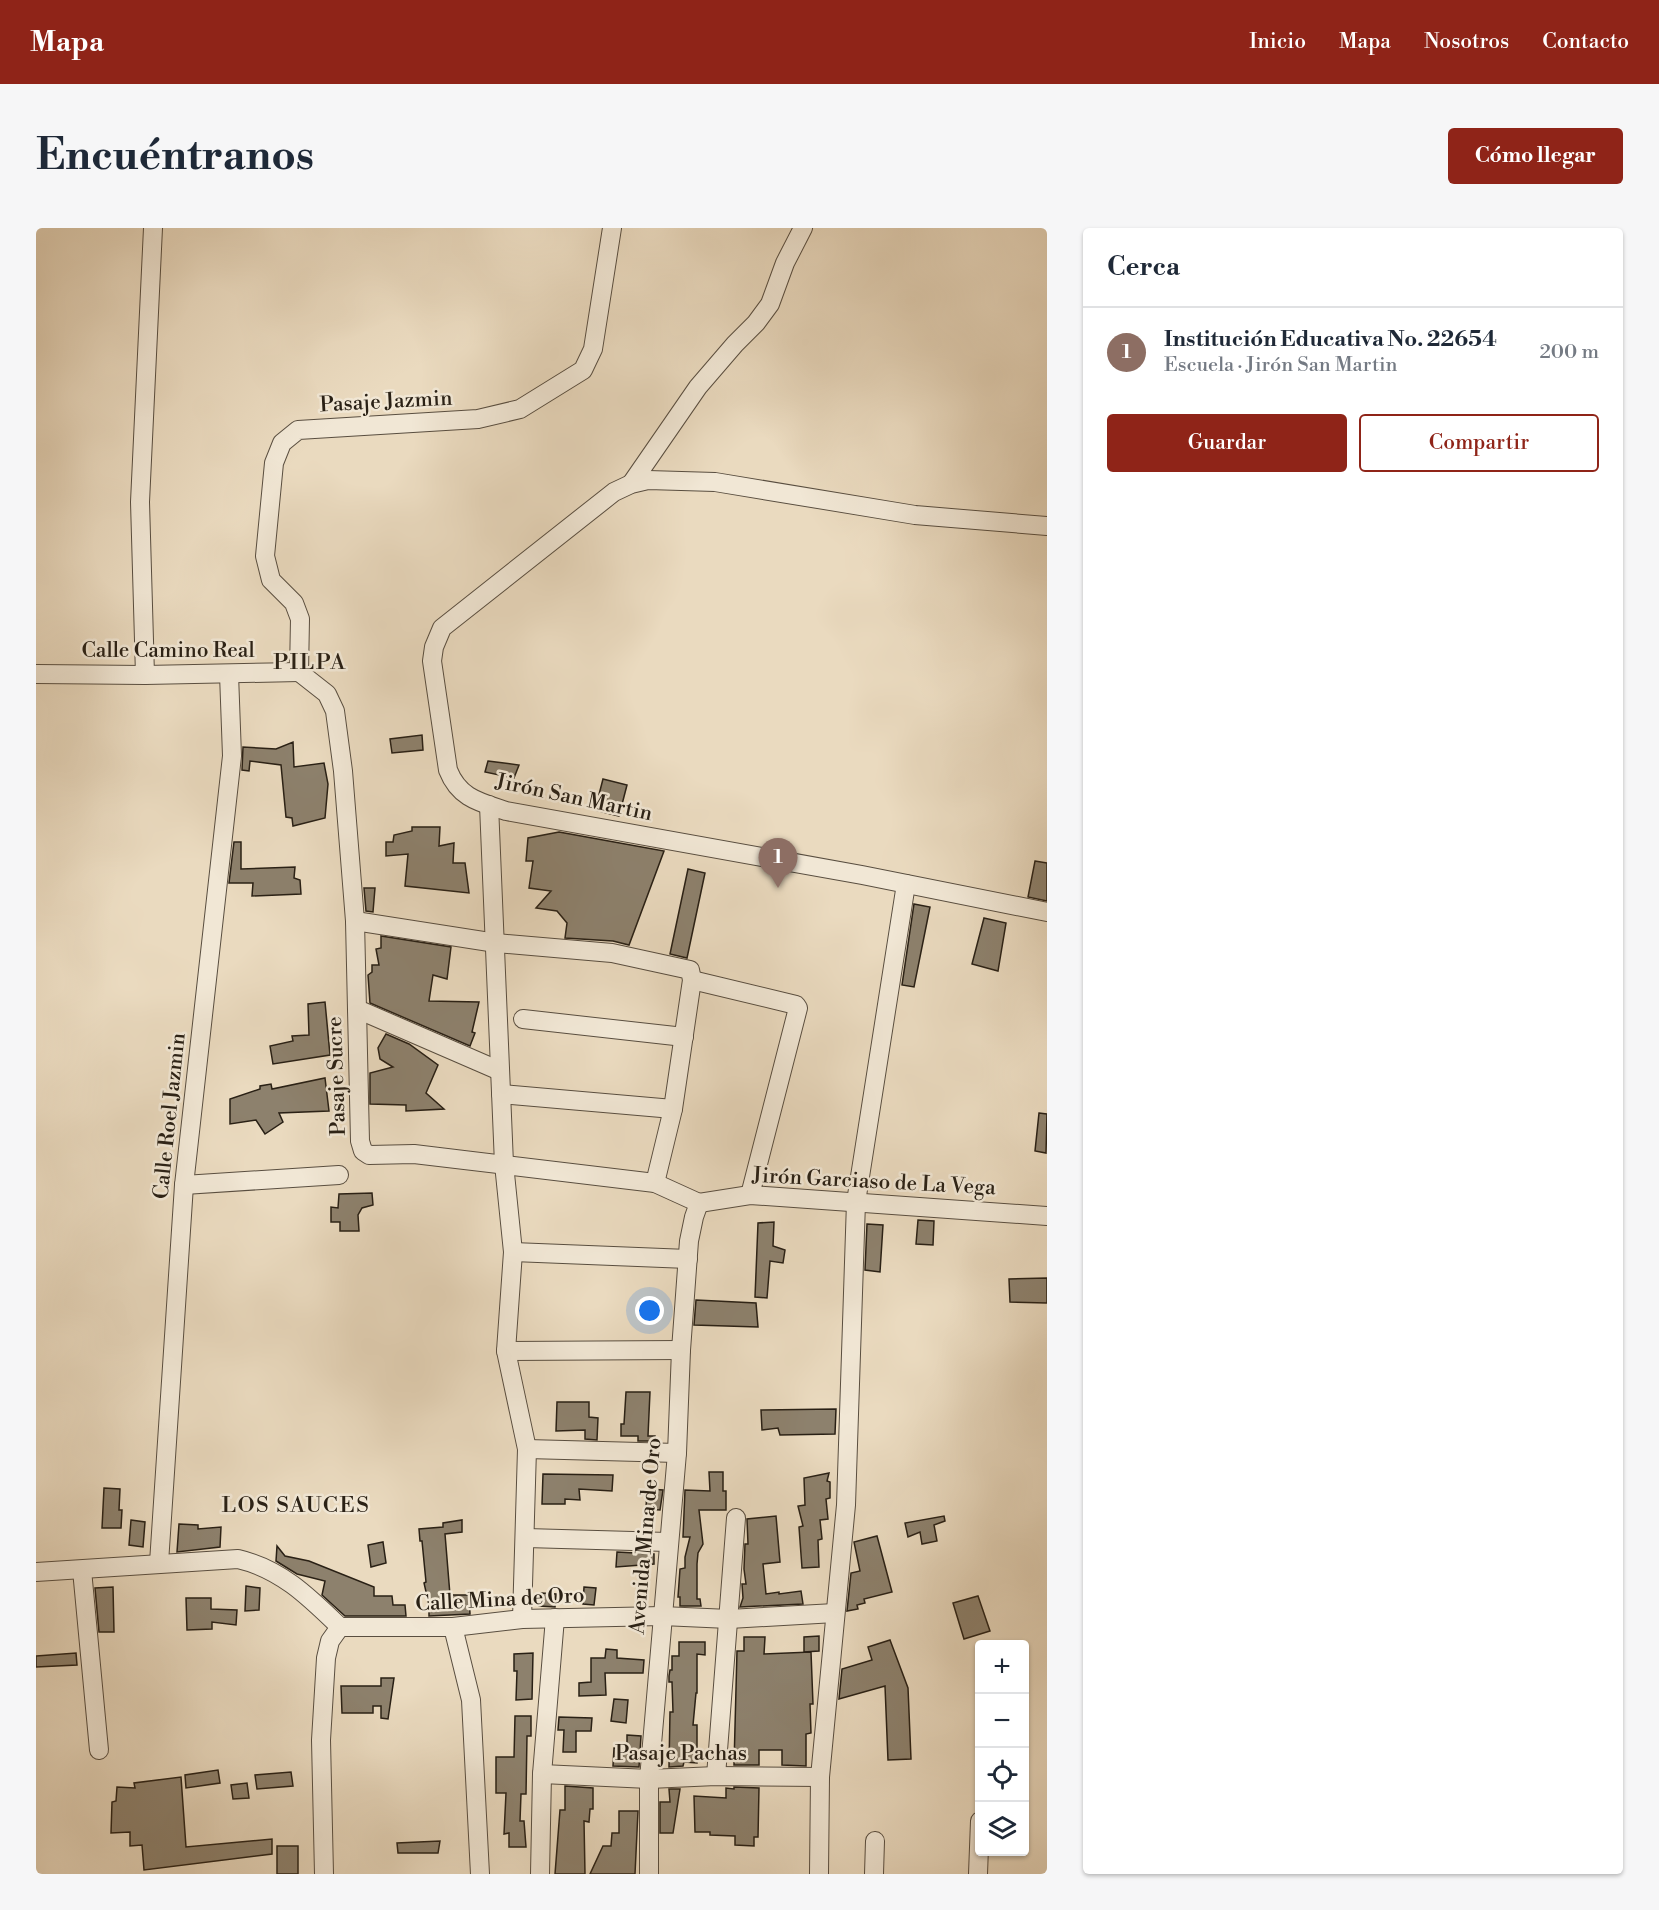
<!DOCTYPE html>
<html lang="es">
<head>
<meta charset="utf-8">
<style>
	:root { --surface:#fff; --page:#f6f6f7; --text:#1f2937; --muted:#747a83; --line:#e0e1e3; --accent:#8f2418 }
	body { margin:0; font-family:"Libre Bodoni",serif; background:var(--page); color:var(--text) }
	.controls { position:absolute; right:18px; bottom:18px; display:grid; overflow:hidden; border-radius:6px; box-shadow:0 2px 4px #0004 }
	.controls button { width:54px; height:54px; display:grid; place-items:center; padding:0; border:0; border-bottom:2px solid var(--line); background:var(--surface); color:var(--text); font:30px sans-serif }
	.you { position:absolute; left:614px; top:1083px; width:21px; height:21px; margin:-15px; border:4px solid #fff; border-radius:50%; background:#1a73e8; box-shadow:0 0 0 9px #1a73e833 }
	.badge { display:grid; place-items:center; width:39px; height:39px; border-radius:50%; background:var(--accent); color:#fff; font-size:20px; font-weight:700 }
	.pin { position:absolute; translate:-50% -50px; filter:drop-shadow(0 2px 3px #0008) }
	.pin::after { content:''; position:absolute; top:32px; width:21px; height:18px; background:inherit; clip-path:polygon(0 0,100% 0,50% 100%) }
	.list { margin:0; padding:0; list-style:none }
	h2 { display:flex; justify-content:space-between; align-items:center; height:78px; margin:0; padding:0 24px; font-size:26px }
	h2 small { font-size:20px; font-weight:400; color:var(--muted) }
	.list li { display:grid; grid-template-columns:39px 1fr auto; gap:18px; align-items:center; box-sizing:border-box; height:90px; padding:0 24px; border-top:2px solid var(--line) }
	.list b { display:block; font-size:22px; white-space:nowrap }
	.list p { margin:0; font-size:20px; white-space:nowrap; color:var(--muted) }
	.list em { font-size:20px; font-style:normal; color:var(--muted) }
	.actions { display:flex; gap:12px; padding:18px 24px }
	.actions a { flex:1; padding:14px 0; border:2px solid var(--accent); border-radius:6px; text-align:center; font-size:21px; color:var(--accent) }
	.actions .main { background:var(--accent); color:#fff }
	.icon { flex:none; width:33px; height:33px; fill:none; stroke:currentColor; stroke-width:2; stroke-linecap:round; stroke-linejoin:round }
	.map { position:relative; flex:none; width:1011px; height:1646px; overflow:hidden; border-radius:6px }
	header { display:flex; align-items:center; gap:36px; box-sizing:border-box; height:84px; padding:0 30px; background:var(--accent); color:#fff }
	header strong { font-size:28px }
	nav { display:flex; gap:33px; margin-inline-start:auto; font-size:21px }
	.intro { display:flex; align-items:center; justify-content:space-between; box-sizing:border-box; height:144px; padding:0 36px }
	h1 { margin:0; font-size:42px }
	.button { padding:15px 27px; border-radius:6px; background:var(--accent); color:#fff; font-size:21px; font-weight:700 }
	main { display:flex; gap:36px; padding:0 36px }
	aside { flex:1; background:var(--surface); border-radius:6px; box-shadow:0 2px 4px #0004 }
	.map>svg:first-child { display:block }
	.building { fill:#8d816d; stroke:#292015; stroke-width:1.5 }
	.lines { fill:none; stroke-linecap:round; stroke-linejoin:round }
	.minor-casing { stroke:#594e40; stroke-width:20 }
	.minor { stroke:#f1e7d5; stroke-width:18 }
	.labels { text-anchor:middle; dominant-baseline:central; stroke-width:5; stroke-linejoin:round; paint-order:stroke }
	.street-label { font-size:21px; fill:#292015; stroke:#f1e7d5 }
	.neighbourhood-label { font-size:22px; letter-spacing:1.5px; fill:#292015; stroke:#f1e7d5 }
</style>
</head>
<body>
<header>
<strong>Mapa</strong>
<nav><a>Inicio</a><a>Mapa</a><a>Nosotros</a><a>Contacto</a></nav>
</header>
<div class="intro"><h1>Encuéntranos</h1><a class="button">Cómo llegar</a></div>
<main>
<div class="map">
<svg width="1011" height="1646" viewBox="0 0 1011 1646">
	<rect width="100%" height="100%" fill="#eadabf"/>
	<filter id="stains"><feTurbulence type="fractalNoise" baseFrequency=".00333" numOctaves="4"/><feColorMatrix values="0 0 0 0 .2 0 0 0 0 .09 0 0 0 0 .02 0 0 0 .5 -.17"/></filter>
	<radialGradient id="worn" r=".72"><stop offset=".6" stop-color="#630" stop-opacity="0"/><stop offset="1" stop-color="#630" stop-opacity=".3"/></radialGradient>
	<!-- building -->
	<g class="building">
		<path d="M 386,507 L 387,522 L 356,525 L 354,511 Z"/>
		<path d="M 257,514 L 258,539 L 288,535 L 292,556 L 289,590 L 257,598 L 256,590 L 250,589 L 245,537 L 214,533 L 213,543 L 206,542 L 207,519 L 240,521 Z"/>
		<path d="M 452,533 L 483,537 L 478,550 L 449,544 Z"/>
		<path d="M 567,551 L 591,557 L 583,588 L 559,582 Z"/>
		<path d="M 376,599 L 404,599 L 403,618 L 418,615 L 417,635 L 429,635 L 433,665 L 369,658 L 372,626 L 350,628 L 350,614 L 357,614 L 358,607 L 376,603 Z"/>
		<path d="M 523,604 L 628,623 L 593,717 L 577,713 L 529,710 L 531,695 L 521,683 L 500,680 L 515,663 L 493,660 L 497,633 L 490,633 L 492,610 Z"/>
		<path d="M 198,614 L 205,614 L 205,641 L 259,639 L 258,650 L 264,652 L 265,666 L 216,668 L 217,655 L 193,655 Z"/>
		<path d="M 999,633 L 1011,635 L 1011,673 L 992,669 Z"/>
		<path d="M 652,641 L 669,645 L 651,730 L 634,726 Z"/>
		<path d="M 328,660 L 339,660 L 337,684 L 330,683 Z"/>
		<path d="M 878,676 L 894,679 L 878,759 L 866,757 Z"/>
		<path d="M 948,690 L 970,695 L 962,743 L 936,736 Z"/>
		<path d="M 345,708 L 415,719 L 411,751 L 397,747 L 393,773 L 443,774 L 436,804 L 439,805 L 434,818 L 334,775 L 332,747 L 336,744 L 336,737 L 343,737 L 340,721 L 345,720 Z"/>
		<path d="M 289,774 L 294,827 L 237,836 L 234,818 L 257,813 L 256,808 L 273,807 L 272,776 Z"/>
		<path d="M 350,806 L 373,816 L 402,837 L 390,865 L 408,881 L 370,883 L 370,877 L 334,876 L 334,845 L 357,839 L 344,831 L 342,820 Z"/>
		<path d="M 289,850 L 293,883 L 243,885 L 247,894 L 229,906 L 220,892 L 194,896 L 194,871 L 224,861 L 224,858 L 235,856 L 236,861 Z"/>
		<path d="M 1003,885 L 1011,886 L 1010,925 L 999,923 Z"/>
		<path d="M 336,965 L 337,977 L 326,980 L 322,987 L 323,1003 L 304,1003 L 304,994 L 295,994 L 295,979 L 302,980 L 303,966 Z"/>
		<path d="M 882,992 L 898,993 L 897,1017 L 880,1016 Z"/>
		<path d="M 738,994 L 737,1018 L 749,1022 L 747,1035 L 734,1033 L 731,1070 L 719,1069 L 722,995 Z"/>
		<path d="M 831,996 L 847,997 L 844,1044 L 829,1042 Z"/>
		<path d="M 1011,1050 L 1011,1075 L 974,1074 L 973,1051 Z"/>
		<path d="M 660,1072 L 720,1075 L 722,1099 L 658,1097 Z"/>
		<path d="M 590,1164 L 614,1164 L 612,1208 L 619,1208 L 619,1213 L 602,1213 L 602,1208 L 585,1208 L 585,1196 L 588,1196 Z"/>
		<path d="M 521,1174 L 553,1174 L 553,1189 L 562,1190 L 561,1212 L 549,1211 L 549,1202 L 520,1203 Z"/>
		<path d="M 800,1181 L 799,1206 L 744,1207 L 742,1200 L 726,1202 L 725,1182 Z"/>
		<path d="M 673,1244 L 687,1244 L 687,1263 L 690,1263 L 690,1282 L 663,1282 L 667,1316 L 662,1325 L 661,1336 L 661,1371 L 664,1371 L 665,1378 L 644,1378 L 644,1369 L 642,1369 L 644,1341 L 649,1340 L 649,1329 L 654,1309 L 647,1309 L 649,1262 L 674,1263 Z"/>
		<path d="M 793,1245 L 791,1253 L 794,1254 L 794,1270 L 790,1271 L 792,1291 L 784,1292 L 786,1311 L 782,1312 L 783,1339 L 766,1340 L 763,1299 L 767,1298 L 762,1278 L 769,1277 L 768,1250 Z"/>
		<path d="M 507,1246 L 577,1247 L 576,1263 L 543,1261 L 544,1272 L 529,1271 L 529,1276 L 506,1276 Z"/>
		<path d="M 68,1260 L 84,1261 L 83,1282 L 86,1282 L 85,1300 L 66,1300 Z"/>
		<path d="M 611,1261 L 627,1262 L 624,1282 L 610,1281 Z"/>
		<path d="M 740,1288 L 744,1334 L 727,1336 L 730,1366 L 743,1364 L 743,1366 L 765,1363 L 767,1376 L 704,1379 L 707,1370 L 706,1356 L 710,1356 L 708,1341 L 709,1316 L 712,1316 L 711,1291 Z"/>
		<path d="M 908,1288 L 909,1293 L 898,1297 L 901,1313 L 886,1316 L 884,1304 L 872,1309 L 869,1295 Z"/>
		<path d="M 95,1292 L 109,1294 L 107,1319 L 93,1317 Z"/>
		<path d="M 426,1292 L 426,1304 L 409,1306 L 414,1367 L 433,1367 L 434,1386 L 393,1388 L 393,1377 L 388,1355 L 390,1354 L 386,1313 L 384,1313 L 383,1301 L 407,1299 L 407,1295 Z"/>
		<path d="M 143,1296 L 162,1297 L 162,1301 L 185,1299 L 184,1319 L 141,1324 Z"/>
		<path d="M 841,1308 L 856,1364 L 828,1371 L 829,1375 L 821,1377 L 822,1381 L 811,1383 L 815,1345 L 824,1343 L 818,1314 Z"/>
		<path d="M 347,1314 L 350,1335 L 335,1339 L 332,1317 Z"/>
		<path d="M 241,1318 L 249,1328 L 273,1333 L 338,1359 L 338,1368 L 356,1368 L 357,1377 L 369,1377 L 370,1388 L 309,1388 L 286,1367 L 289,1353 L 261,1346 L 240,1333 Z"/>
		<path d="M 581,1324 L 618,1326 L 618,1336 L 580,1339 Z"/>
		<path d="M 210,1358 L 224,1360 L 223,1382 L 209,1383 Z"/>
		<path d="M 77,1359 L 78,1404 L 63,1404 L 59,1360 Z"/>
		<path d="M 548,1359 L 560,1360 L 558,1377 L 547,1376 Z"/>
		<path d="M 505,1365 L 520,1366 L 519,1379 L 503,1378 Z"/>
		<path d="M 942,1368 L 954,1403 L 928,1411 L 917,1375 Z"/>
		<path d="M 150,1370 L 175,1370 L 175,1381 L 201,1382 L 200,1397 L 176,1394 L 176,1401 L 151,1402 Z"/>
		<path d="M 783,1408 L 783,1423 L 768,1424 L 768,1409 Z"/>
		<path d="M 708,1409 L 729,1409 L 728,1426 L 775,1424 L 777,1476 L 774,1476 L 775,1505 L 770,1506 L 770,1538 L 746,1537 L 746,1522 L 723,1522 L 723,1537 L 698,1537 L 701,1423 L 708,1423 Z"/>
		<path d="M 854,1412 L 872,1460 L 875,1531 L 852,1532 L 849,1458 L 803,1471 L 806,1441 L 836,1432 L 832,1419 Z"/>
		<path d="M 643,1414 L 669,1414 L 669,1427 L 661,1426 L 661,1465 L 660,1465 L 657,1497 L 661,1497 L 661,1535 L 648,1534 L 647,1538 L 633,1539 L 634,1484 L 637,1484 L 636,1454 L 633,1454 L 633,1448 L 634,1442 L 636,1442 L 636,1428 L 643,1428 Z"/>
		<path d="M 570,1421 L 581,1422 L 581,1430 L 608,1432 L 607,1445 L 569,1445 L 570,1467 L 543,1468 L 543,1455 L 555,1454 L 555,1430 L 569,1430 Z"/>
		<path d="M 40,1425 L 41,1437 L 0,1439 L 0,1428 Z"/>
		<path d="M 497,1425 L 496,1471 L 480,1472 L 481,1443 L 478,1443 L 478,1426 Z"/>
		<path d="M 345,1450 L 358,1450 L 352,1491 L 345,1490 L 345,1478 L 337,1478 L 337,1485 L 306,1485 L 305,1458 L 345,1458 Z"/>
		<path d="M 578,1471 L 592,1472 L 590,1495 L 575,1493 Z"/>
		<path d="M 479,1488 L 495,1488 L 495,1508 L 491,1508 L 490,1566 L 485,1566 L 484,1593 L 488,1593 L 490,1619 L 473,1619 L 473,1605 L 468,1606 L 470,1565 L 460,1565 L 460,1529 L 478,1529 Z"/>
		<path d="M 523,1489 L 556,1490 L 555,1503 L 540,1503 L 540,1524 L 527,1524 L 528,1502 L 522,1502 Z"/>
		<path d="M 591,1507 L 605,1508 L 603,1539 L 577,1538 L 578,1520 L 591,1521 Z"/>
		<path d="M 182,1542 L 184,1555 L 150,1560 L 149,1547 Z"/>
		<path d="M 255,1544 L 257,1558 L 221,1561 L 219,1547 Z"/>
		<path d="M 145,1549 L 150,1619 L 236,1611 L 236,1626 L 108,1642 L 106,1617 L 94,1618 L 94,1604 L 75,1605 L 76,1574 L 80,1573 L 81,1559 L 99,1560 L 98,1555 Z"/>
		<path d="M 211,1555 L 213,1570 L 197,1571 L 195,1557 Z"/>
		<path d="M 529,1558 L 557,1560 L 557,1581 L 554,1581 L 553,1594 L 548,1593 L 549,1646 L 519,1646 L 524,1582 L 529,1582 Z"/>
		<path d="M 698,1559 L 723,1560 L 722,1609 L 718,1609 L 718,1618 L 699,1617 L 699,1608 L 674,1607 L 674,1604 L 659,1604 L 658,1568 L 690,1570 L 690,1560 L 698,1561 Z"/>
		<path d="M 633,1561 L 644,1561 L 637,1605 L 624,1605 L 624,1574 L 634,1574 Z"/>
		<path d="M 583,1583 L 602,1583 L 599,1646 L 554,1646 L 567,1618 L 575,1618 L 576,1605 L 583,1605 Z"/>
		<path d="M 404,1613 L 402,1625 L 362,1625 L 361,1615 Z"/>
		<rect x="241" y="1618" width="21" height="28"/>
	</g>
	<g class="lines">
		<!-- minor casing -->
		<g class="minor-casing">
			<g id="minor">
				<path d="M 595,256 L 662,159 L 699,116 L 720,95 L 734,76 L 749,35 L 767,0"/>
				<path d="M 1011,298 L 879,287 L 679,254 L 612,252 L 595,256 L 578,264 L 406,400 L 398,419 L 396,433 L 412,542 C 423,570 443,574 470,583 L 826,647 L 1011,684"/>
				<path d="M 263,444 L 291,466 L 299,483 L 307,543 L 319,693 L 324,913 L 327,923 L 333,927 L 378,926 L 619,955 L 663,975"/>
				<path d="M 263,444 L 264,391 L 258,375 L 235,352 L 229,328 L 238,235 L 246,215 L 262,202 L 442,191 L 484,181 L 547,142 L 557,121 L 576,0"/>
				<path d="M 0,446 L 109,447 L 263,444"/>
				<path d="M 109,447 L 104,274 L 117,0"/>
				<path d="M 453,577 L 468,936 L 477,1024 L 470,1123 L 491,1221 L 486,1391"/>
				<path d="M 319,693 L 460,715 L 576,725 L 654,742 L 656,752 L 637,881 L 619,955"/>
				<path d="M 656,752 L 760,777 L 762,780 L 714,967"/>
				<path d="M 321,781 L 464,843"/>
				<path d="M 487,791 L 648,809"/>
				<path d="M 465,866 L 637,881"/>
				<path d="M 148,957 L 303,947"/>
				<path d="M 663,975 L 714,967 L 1011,988"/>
				<path d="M 477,1024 L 652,1031"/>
				<path d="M 470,1123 L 645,1122"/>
				<path d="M 491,1221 L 641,1225"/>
				<path d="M 490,1310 L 632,1314"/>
				<path d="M 123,1335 L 148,957 L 196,528 L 193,446"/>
				<path d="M 46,1342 L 63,1522"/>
				<path d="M 0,1344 L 202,1331 C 245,1341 273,1369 304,1399"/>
				<path d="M 304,1399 L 417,1399 L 486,1391 L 626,1388 L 693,1391 L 799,1385"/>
				<path d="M 417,1399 L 435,1472 L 444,1646"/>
				<path d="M 506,1546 L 613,1551 L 680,1548 L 784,1549"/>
				<path d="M 680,1548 L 700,1290"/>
				<path d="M 288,1646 L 285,1512 L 290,1430 L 294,1413 L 304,1399"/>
				<path d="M 504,1646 L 506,1546 L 519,1390"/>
				<path d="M 613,1646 L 613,1551 L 641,1225 L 645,1122 L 653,1013 L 658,989 L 663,975"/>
				<path d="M 783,1646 L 784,1549 L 810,1277 L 820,974 L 870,656"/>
				<path d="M 838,1646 L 839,1613"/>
				<path d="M 942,1646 L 944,1593"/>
			</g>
		</g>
		<!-- minor -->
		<use href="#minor" class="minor"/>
	</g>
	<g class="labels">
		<!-- street labels -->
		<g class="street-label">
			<text transform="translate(350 174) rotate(-3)">Pasaje Jazmin</text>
			<text x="132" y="423">Calle Camino Real</text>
			<text transform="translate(538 570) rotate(12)">Jirón San Martin</text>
			<text transform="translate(301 848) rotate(-92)">Pasaje Sucre</text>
			<text transform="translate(134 888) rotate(-84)">Calle Roel Jazmin</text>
			<text transform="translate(838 954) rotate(3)">Jirón Garciaso de La Vega</text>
			<text transform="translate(610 1308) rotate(-85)">Avenida Mina de Oro</text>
			<text transform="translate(464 1372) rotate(-3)">Calle Mina de Oro</text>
			<text x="645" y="1526">Pasaje Pachas</text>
		</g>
		<!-- neighbourhood labels -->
		<g class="neighbourhood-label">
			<text x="274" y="434">PILPA</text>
			<text x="260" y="1277">LOS SAUCES</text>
		</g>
	</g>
	<rect width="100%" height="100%" filter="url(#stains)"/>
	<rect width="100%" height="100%" fill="url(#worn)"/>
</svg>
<div class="controls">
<button>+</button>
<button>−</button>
<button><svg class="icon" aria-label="locate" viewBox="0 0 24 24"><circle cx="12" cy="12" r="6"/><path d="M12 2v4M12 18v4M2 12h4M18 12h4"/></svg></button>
<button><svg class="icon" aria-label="layers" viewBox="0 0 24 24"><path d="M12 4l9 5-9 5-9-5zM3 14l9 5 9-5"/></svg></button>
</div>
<div class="you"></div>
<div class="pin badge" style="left:742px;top:660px;background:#8d6e63">1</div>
</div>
<aside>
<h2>Cerca<small></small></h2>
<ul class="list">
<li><span class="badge" style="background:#8d6e63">1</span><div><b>Institución Educativa No. 22654</b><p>Escuela · Jirón San Martin</p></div><em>200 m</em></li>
</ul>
<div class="actions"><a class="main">Guardar</a><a>Compartir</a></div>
</aside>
</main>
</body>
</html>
